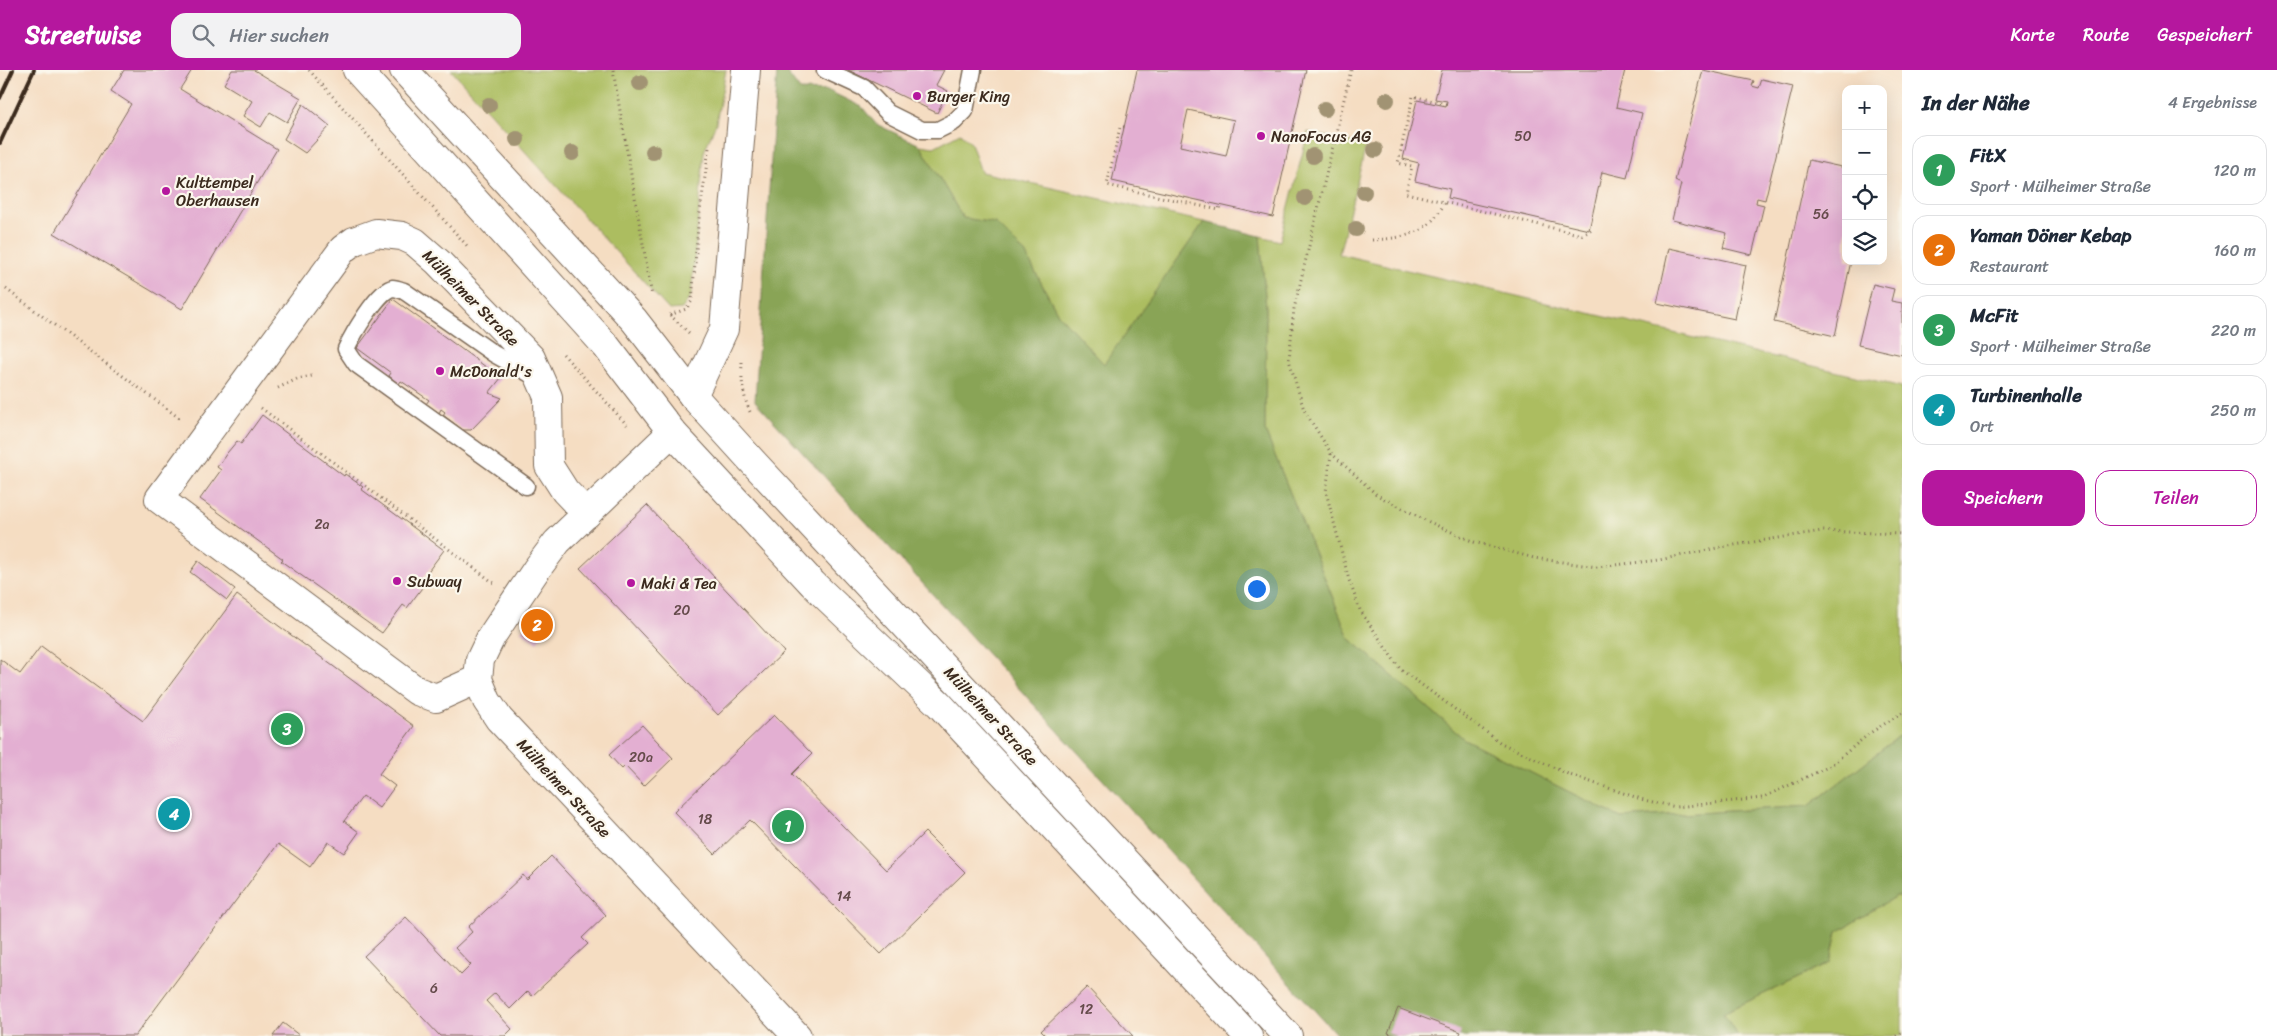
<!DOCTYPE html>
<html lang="de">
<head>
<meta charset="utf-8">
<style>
	:root { --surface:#fff; --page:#f2f2f3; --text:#1f2937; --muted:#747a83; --line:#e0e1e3; --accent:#b5179e }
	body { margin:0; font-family:Sriracha,sans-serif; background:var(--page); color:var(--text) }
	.controls { position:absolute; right:15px; top:15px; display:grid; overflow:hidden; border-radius:10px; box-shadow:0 5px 20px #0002 }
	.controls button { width:45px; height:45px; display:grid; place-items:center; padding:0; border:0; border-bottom:1px solid var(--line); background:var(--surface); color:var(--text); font:25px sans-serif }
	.you { position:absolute; left:1256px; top:518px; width:18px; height:18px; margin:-12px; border:4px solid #fff; border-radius:50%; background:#1a73e8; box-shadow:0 0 0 8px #1a73e833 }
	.badge { display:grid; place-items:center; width:32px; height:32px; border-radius:50%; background:var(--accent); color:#fff; font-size:16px; font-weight:700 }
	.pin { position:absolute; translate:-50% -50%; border:2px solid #fff; box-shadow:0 1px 5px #0006 }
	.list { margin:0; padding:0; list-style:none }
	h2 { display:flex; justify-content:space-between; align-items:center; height:65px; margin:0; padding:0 20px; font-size:21px }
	h2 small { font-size:16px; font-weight:400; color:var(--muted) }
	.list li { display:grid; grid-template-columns:32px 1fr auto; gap:15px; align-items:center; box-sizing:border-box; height:70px; margin:0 10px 10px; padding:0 10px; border:1px solid var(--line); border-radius:15px }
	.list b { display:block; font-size:19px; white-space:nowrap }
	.list p { margin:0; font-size:16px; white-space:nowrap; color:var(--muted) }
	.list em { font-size:16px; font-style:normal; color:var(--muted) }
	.actions { display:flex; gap:10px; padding:15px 20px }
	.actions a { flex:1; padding:11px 0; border:1px solid var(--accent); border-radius:15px; text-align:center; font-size:18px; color:var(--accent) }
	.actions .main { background:var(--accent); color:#fff }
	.icon { flex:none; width:28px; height:28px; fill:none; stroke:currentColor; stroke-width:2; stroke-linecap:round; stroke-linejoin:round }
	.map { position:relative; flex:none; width:1902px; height:966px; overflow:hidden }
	header { display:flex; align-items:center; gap:30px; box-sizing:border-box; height:70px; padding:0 25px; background:var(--accent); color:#fff }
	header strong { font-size:24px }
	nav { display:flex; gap:28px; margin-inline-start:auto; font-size:18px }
	.search { width:350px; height:45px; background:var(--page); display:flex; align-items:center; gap:12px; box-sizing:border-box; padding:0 18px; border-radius:15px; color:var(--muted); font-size:19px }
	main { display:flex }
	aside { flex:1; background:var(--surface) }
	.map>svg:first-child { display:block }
	.green { fill:#acbd60; stroke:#74743f }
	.forest { fill:#89a456; stroke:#62673a }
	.building { fill:#e3afd2; fill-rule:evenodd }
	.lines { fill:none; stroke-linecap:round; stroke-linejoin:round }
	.lane-casing { stroke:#7c6957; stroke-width:19 }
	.street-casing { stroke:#7c6957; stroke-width:30 }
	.primary-casing { stroke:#7c6957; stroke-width:30 }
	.path { stroke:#7c6957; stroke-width:3; stroke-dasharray:1 4; stroke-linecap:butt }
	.lane { stroke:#fff; stroke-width:16 }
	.street { stroke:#fff; stroke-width:28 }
	.primary { stroke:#fff; stroke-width:28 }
	.rail { stroke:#3b2a1e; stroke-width:4 }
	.tree { fill:#a19373 }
	.poi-dot { fill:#b5179e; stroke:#fbf7ec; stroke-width:2 }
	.labels { text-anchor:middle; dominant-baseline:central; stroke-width:4.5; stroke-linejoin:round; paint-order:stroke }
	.number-label { font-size:14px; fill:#654b4b }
	.poi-label { font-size:16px; fill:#3b2a1e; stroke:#fbf7ec; text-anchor:start }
	.street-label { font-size:16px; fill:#3b2a1e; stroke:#fbf7ec }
</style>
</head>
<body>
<header>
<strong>Streetwise</strong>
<div class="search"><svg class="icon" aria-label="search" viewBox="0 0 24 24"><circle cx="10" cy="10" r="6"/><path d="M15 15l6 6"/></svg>Hier suchen</div>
<nav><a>Karte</a><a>Route</a><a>Gespeichert</a></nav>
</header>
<main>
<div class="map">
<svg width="1902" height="966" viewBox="0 0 1902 966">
	<rect width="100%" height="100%" fill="#fbf7ec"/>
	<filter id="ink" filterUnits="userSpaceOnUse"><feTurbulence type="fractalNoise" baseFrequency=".02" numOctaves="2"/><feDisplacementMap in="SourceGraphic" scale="10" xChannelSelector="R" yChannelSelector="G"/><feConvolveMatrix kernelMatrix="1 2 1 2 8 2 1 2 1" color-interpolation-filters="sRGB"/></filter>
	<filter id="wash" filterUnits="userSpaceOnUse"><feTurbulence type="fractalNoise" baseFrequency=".0096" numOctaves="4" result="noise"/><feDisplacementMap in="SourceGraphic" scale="20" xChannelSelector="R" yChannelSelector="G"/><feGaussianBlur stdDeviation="1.12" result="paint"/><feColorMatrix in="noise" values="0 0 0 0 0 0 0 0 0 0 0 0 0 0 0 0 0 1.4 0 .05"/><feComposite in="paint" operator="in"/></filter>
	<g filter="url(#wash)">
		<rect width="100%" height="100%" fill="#f5ddc2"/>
		<!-- green -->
		<g class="green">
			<path d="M 451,0 L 726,0 L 716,53 L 704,82 L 691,226 L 682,239 L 669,240 Z"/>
			<path d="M 1308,62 L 1366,76 L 1339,184 L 1902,317 L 1902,664 L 1809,736 L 1621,748 L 1464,669 L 1349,568 L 1265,361 L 1266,238 L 1260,166 L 1280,171 Z"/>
			<path d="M 960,63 L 971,73 L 981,102 L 1204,152 L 1104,295 L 1058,244 L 1025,183 L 995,153 L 963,148 L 920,75 L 934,77 Z"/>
			<path d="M 1896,826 L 1902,826 L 1902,966 L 1738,966 L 1723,943 L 1830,893 L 1837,862 Z"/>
		</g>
		<!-- forest -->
		<path class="forest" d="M 777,0 L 785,0 L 800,20 L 829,21 L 862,37 L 876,54 L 920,75 L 963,148 L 995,153 L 1025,183 L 1058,244 L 1104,294 L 1204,152 L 1260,166 L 1266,238 L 1265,361 L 1349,568 L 1464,669 L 1621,748 L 1809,736 L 1902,664 L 1902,826 L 1896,826 L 1837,862 L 1830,893 L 1723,943 L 1738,966 L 1338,966 L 755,331 Z"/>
		<g id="blocks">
			<!-- building -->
			<g class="building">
				<path d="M 124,0 L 192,0 L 180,19 L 277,79 L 182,239 L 54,163 L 131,34 L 111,21 Z"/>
				<path d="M 232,0 L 254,0 L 301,28 L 287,52 L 270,42 L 261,57 L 243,46 L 252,31 L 224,14 Z"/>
				<path d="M 848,0 L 944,0 L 936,15 L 948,21 L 937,43 Z"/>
				<path d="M 1137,0 L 1306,0 L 1273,147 L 1112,111 ZM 1188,40 L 1234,50 L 1226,86 L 1180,76 Z"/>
				<path d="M 1442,0 L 1625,0 L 1616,37 L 1642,43 L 1627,108 L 1602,102 L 1589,160 L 1448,128 L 1450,119 L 1415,111 L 1419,93 L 1403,89 L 1417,30 L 1446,36 L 1447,31 L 1435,29 Z"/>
				<path d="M 1703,0 L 1754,11 L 1752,16 L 1759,18 L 1762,9 L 1793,16 L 1765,130 L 1757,128 L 1756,133 L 1764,135 L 1752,185 L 1723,178 L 1727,163 L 1672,150 L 1681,114 L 1675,111 Z"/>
				<path d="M 303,34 L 330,56 L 305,83 L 284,69 Z"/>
				<path d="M 1809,90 L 1846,98 L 1846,191 L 1851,191 L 1835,266 L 1774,252 Z"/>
				<path d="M 1669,178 L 1746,195 L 1735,249 L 1657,233 Z"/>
				<path d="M 1873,214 L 1894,219 L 1891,231 L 1902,233 L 1902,285 L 1858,275 Z"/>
				<path d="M 393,229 L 501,308 L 489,323 L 502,328 L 471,360 L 463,360 L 443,345 L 445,342 L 441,339 L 439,343 L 426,334 L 429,330 L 401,311 L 399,314 L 389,306 L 391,303 L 357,278 Z"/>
				<path d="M 262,345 L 344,406 L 345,404 L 363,417 L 361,419 L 444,480 L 423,508 L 427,511 L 407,538 L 403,535 L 382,563 L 281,491 L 283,489 L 200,429 L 221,400 L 217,397 L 227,383 L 237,371 L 241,374 Z"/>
				<path d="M 647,435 L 784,582 L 718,645 L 580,498 Z"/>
				<path d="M 198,491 L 235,519 L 227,530 L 190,502 Z"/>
				<path d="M 237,525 L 414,656 L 379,704 L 395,716 L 379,738 L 363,726 L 344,751 L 359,762 L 344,783 L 328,772 L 310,797 L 278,774 L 135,966 L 0,966 L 0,589 L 20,604 L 41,576 L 143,651 Z"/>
				<path d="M 538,538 L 554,549 L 537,572 L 521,561 Z"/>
				<path d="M 774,645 L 812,684 L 792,704 L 886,800 L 925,762 L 965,802 L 881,884 L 750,750 L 715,784 L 674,742 Z"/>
				<path d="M 642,655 L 673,688 L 644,716 L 625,696 L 622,699 L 609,685 Z"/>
				<path d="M 551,786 L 606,845 L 582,868 L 588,874 L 532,926 L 528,921 L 510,939 L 495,923 L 486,931 L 512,959 L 505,966 L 440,966 L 364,886 L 406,847 L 461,905 L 471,895 L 455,878 L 472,862 L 468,857 L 523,805 L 527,810 Z"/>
				<path d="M 1087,917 L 1133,966 L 1046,966 L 1041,961 Z"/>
				<path d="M 1398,938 L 1461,962 L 1459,966 L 1396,966 L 1388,963 Z"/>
				<path d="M 283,953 L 300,966 L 273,966 Z"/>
			</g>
		</g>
	</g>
	<g filter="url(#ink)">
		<use href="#blocks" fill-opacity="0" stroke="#7c6957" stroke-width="1"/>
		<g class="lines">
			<!-- lane casing -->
			<g class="lane-casing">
				<g id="lane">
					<path d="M 825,0 L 864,18 L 888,43 L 922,60 L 938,60 L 954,52 L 965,41 L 973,0"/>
					<path d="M 526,416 L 356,294 L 346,279 C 352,266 378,220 393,218 C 396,218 401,220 404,221 L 494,284 L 541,310"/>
				</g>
			</g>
			<!-- street casing -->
			<g class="street-casing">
				<g id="street">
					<path d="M 693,326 L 724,259 L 746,0"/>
					<path d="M 672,362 L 557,472 L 536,500 L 491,567 L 480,590 L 478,609 L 487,631 L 499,649 L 797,966"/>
					<path d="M 478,609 L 436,628 L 417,621 L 159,429 L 343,179 L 354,171 L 376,163 L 402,166 L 415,172 L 438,192 L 531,288 L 548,327 L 549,396 L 565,421 L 587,444"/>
				</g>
			</g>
			<!-- primary casing -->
			<g class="primary-casing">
				<g id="primary">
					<path d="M 357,0 L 606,276 L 672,362 L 813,514 L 940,635 L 1248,966"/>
					<path d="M 404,0 L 634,250 L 693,326 L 752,391 L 1288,966"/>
				</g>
			</g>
			<!-- path -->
			<g class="path">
				<path d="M 309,0 L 469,178"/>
				<path d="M 613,0 L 652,226"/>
				<path d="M 1351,0 L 1294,239 L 1289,290 L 1304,340 L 1331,383 L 1377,425 L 1425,450 L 1474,472 L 1534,488 L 1597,497 L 1659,490 L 1722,477 L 1822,461 L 1902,464"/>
				<path d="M 1446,34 L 1413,26 L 1398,93 L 1412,96 L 1406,123 L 1582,165 L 1592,160"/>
				<path d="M 1124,57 L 1120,57 L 1107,115 L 1219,140 L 1220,135"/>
				<path d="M 1372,170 C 1405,168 1429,164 1445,132"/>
				<path d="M 6,219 L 182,350"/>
				<path d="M 670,245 L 689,263"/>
				<path d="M 670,245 L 686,239 L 692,231 L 698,156 L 709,78"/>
				<path d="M 563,284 L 627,355"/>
				<path d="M 742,292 C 741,311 743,327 751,344"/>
				<path d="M 278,318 L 297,309 L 312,306"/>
				<path d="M 261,338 L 494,513"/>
				<path d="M 1331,384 L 1326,422 L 1349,510 L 1360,540 L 1400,599 L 1501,673 L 1570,705 L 1644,730 L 1676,737 L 1762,728 L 1830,696 L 1870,663 L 1902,643"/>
				<path d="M 1896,966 L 1902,963"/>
			</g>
			<!-- lane -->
			<use href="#lane" class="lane"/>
			<!-- street -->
			<use href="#street" class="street"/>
			<!-- primary -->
			<use href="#primary" class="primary"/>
			<!-- rail -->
			<g class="rail">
				<path d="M 0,28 L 13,0"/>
				<path d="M 0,73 L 34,0"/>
			</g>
		</g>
		<!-- trees -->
		<g class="tree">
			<circle cx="640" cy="13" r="8"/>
			<circle cx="1387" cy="30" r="8"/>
			<circle cx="489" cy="35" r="8"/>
			<circle cx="1325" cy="39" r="8"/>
			<circle cx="517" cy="69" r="8"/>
			<circle cx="1375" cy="80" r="8"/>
			<circle cx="653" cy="82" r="8"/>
			<circle cx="572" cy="83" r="8"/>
			<circle cx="1313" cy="86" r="8"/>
			<circle cx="1364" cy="122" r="8"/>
			<circle cx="1305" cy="128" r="8"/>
			<circle cx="1356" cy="159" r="8"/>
		</g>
	</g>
	<!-- markers -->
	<g class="poi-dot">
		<circle cx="917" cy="26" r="5"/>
		<circle cx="1261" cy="66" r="5"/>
		<circle cx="166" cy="121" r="5"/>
		<circle cx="440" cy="301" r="5"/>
		<circle cx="397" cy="511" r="5"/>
		<circle cx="631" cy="513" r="5"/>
	</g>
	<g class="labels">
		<!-- number labels -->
		<g class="number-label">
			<text x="1523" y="66">50</text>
			<text x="1821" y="144">56</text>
			<text x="322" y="454">2a</text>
			<text x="682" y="540">20</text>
			<text x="641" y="687">20a</text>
			<text x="705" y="749">18</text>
			<text x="844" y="826">14</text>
			<text x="434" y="918">6</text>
			<text x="1086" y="939">12</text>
		</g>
		<!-- poi labels -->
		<g class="poi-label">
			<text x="927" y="26">Burger King</text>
			<text x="1271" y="66">NanoFocus AG</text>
			<text x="176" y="112">Kulttempel<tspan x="176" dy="18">Oberhausen</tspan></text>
			<text x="450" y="301">McDonald's</text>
			<text x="407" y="511">Subway</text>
			<text x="641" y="513">Maki &amp; Tea</text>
		</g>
		<!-- street labels -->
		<g class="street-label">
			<text transform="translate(471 228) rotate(45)">Mülheimer Straße</text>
			<text transform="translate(991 646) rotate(47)">Mülheimer Straße</text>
			<text transform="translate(564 718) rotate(47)">Mülheimer Straße</text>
		</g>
	</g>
</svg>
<div class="controls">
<button>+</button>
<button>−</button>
<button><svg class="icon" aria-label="locate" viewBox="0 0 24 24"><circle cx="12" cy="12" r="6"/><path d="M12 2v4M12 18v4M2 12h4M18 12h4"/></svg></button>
<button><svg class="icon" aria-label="layers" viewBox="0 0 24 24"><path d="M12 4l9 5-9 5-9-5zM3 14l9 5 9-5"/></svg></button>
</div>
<div class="you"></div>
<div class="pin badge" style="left:788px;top:756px;background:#2e9e5b">1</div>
<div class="pin badge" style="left:537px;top:555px;background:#e8710a">2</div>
<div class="pin badge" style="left:287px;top:659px;background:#2e9e5b">3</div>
<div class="pin badge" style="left:174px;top:744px;background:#0f9aa8">4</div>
</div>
<aside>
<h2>In der Nähe<small>4 Ergebnisse</small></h2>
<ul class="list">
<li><span class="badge" style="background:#2e9e5b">1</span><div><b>FitX</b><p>Sport · Mülheimer Straße</p></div><em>120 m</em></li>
<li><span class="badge" style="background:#e8710a">2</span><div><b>Yaman Döner Kebap</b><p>Restaurant</p></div><em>160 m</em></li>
<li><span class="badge" style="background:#2e9e5b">3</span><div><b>McFit</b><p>Sport · Mülheimer Straße</p></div><em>220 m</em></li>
<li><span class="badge" style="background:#0f9aa8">4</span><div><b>Turbinenhalle</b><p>Ort</p></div><em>250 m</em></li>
</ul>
<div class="actions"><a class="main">Speichern</a><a>Teilen</a></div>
</aside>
</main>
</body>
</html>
